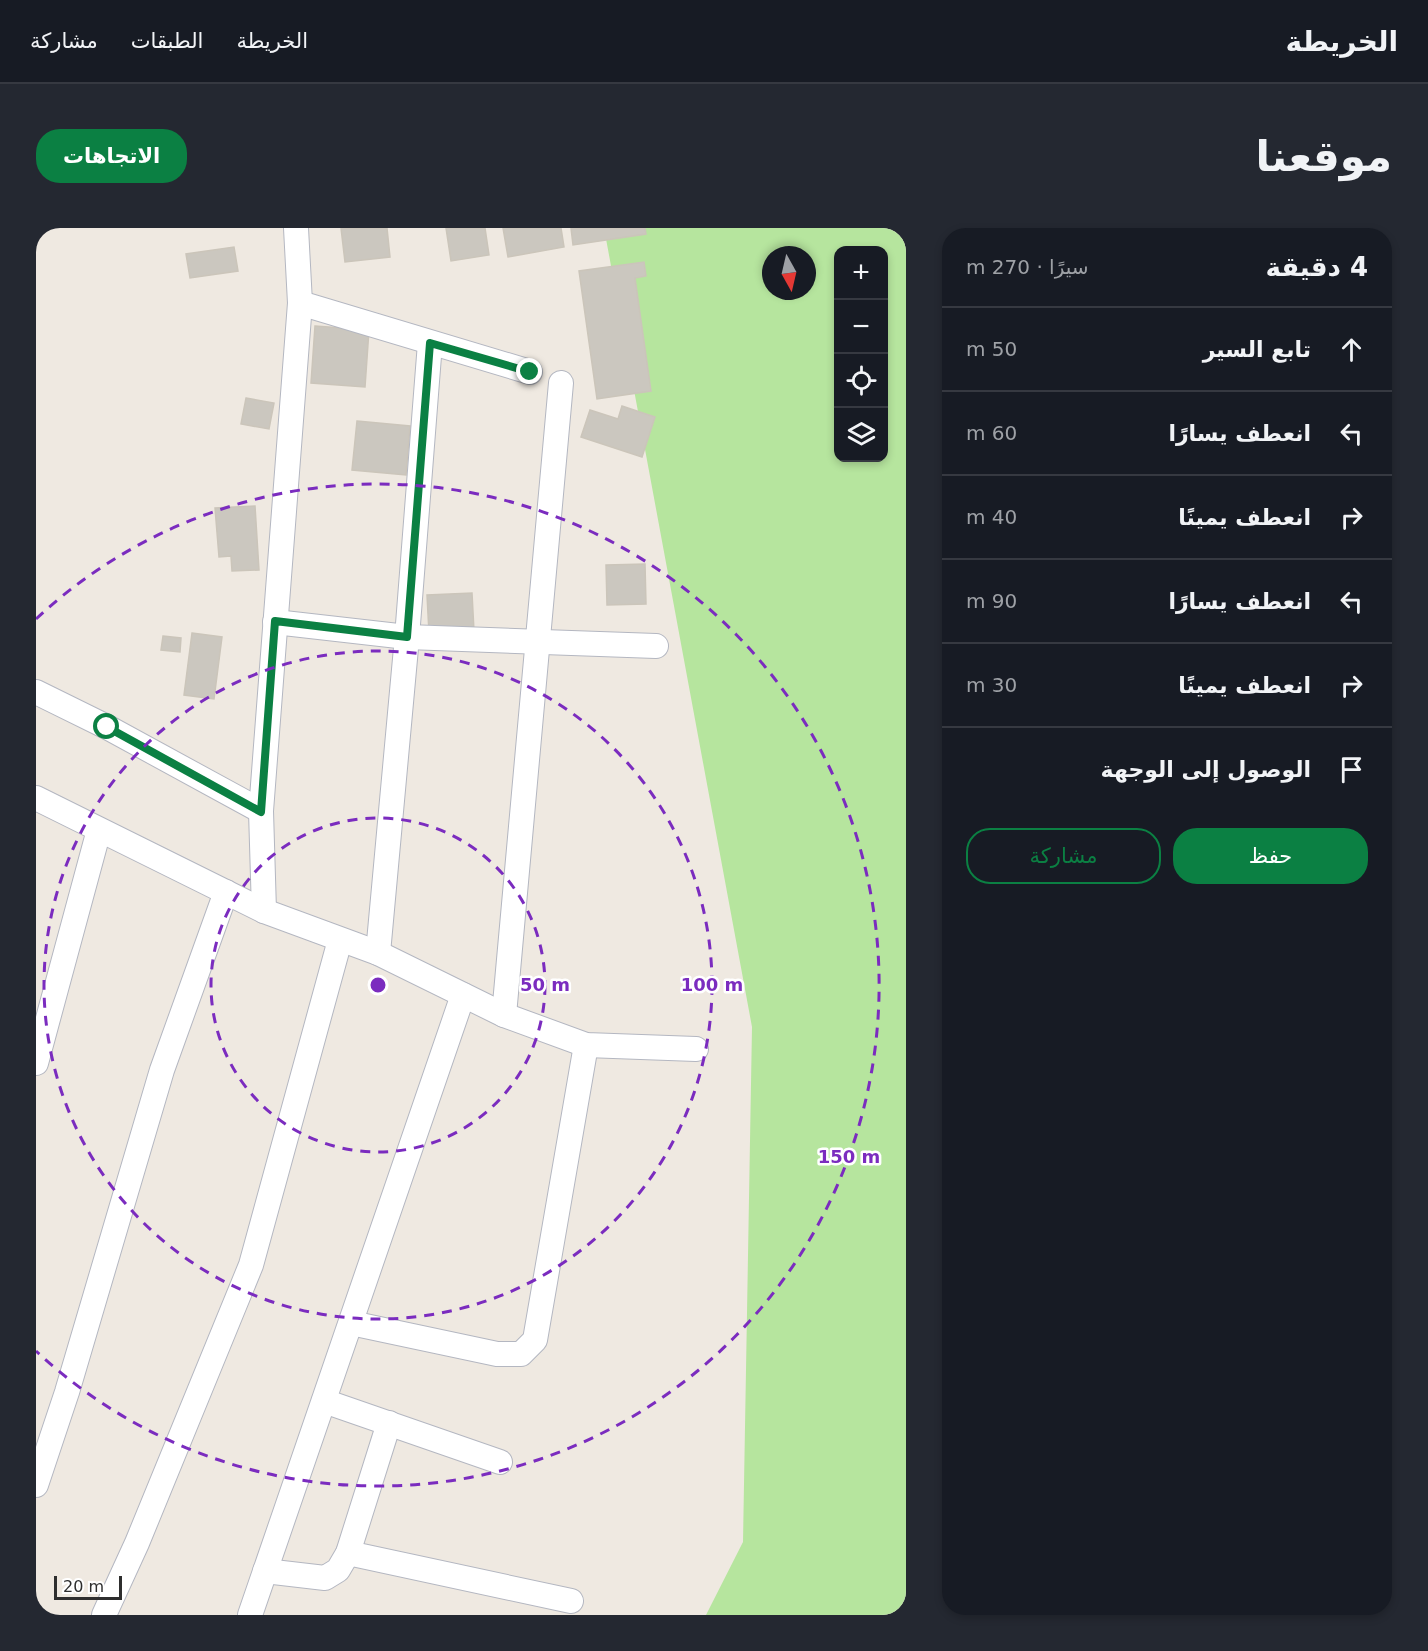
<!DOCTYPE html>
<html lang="ar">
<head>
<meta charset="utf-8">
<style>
	:root { --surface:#171b24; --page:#242831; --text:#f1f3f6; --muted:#9ea1a6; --line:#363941; --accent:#0b8043 }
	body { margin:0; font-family:"DejaVu Sans",Cairo,sans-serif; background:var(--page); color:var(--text); direction:rtl }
	.controls { position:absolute; right:18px; top:18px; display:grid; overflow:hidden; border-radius:12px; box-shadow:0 3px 9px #0003 }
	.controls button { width:54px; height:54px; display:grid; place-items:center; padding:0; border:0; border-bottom:2px solid var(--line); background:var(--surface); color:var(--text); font:30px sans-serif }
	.compass { position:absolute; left:726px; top:18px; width:54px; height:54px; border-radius:50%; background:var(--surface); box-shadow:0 3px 9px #0003; rotate:172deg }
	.scale { position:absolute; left:18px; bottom:15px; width:68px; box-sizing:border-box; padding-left:6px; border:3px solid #2e2e2e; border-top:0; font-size:16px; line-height:21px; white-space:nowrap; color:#2e2e2e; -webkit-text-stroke:4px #fff; paint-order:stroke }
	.stop { position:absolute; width:18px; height:18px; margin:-14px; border:4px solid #0b8043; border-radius:50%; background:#fff }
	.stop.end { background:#0b8043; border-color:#fff; box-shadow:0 2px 6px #0008 }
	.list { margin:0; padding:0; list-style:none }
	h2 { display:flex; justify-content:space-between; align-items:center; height:78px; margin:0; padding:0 24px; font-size:26px }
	h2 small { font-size:20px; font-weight:400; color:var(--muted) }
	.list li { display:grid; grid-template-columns:39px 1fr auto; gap:18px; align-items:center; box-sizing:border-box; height:84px; padding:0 24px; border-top:2px solid var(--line) }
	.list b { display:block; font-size:22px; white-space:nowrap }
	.list em { font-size:20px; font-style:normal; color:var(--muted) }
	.actions { display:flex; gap:12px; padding:18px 24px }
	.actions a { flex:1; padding:14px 0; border:2px solid var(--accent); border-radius:24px; text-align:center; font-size:21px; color:var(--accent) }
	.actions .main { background:var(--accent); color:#fff }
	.icon { flex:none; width:33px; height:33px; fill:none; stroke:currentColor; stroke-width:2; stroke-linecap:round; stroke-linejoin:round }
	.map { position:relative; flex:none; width:870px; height:1387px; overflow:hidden; direction:ltr; border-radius:24px }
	header { display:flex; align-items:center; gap:36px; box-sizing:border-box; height:84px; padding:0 30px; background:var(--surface); border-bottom:2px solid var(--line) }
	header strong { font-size:28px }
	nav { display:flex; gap:33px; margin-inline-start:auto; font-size:21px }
	.intro { display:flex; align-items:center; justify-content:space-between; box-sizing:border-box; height:144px; padding:0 36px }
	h1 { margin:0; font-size:42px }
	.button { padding:15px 27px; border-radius:24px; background:var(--accent); color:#fff; font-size:21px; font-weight:700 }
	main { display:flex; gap:36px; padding:0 36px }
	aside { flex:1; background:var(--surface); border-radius:24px; box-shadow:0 3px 9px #0003 }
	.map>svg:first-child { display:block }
	.green { fill:#b6e59e; fill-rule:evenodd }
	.building { fill:#cbc7bf; stroke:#cbc5ba; stroke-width:1.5 }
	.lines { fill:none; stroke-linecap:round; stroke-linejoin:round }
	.minor-casing { stroke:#b4b7c1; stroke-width:26 }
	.minor { stroke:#fff; stroke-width:24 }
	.route { stroke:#0b8043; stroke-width:8 }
	.ring { fill:none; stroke:#7b2cbf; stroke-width:3; stroke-dasharray:10 8 }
	.centre { fill:#7b2cbf; stroke:#fff; stroke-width:3 }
	.ring-label { font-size:18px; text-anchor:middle; font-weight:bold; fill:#7b2cbf; stroke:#fff; stroke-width:5; stroke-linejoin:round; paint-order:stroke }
</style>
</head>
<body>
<header>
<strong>الخريطة</strong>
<nav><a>الخريطة</a><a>الطبقات</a><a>مشاركة</a></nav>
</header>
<div class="intro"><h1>موقعنا</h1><a class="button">الاتجاهات</a></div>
<main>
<aside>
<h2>4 دقيقة<small>سيرًا · 270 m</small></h2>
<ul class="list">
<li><svg class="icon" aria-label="ahead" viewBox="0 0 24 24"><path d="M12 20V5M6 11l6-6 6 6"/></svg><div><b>تابع السير</b></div><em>50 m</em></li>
<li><svg class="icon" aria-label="left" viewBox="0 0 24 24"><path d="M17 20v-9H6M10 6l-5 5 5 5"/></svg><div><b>انعطف يسارًا</b></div><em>60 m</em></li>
<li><svg class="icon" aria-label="right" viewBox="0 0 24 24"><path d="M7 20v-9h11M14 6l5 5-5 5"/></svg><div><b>انعطف يمينًا</b></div><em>40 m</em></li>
<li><svg class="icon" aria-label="left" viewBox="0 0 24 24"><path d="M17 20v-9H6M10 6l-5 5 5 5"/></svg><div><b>انعطف يسارًا</b></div><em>90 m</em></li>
<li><svg class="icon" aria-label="right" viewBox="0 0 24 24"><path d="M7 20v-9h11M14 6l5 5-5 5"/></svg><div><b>انعطف يمينًا</b></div><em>30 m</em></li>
<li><svg class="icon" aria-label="arrive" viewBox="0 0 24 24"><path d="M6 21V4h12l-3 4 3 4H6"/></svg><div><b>الوصول إلى الوجهة</b></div></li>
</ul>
<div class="actions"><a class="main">حفظ</a><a>مشاركة</a></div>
</aside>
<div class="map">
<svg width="870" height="1387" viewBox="0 0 870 1387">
	<rect width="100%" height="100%" fill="#efe9e1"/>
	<!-- green -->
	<path class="green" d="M 568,0 L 870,0 L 870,1387 L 670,1387 L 707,1314 L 716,799 ZM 802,22 L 848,22 L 848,230 L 802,230 ZM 735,27 L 771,27 L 771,63 L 735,63 Z"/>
	<!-- building -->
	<g class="building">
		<path d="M 305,0 L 351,0 L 354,29 L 309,34 Z"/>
		<path d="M 410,0 L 449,0 L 453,27 L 415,33 Z"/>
		<path d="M 467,0 L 525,0 L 528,19 L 472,29 Z"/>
		<path d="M 535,0 L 609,0 L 610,6 L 537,17 Z"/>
		<path d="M 198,19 L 202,43 L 154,50 L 150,26 Z"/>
		<path d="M 608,34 L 610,48 L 599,50 L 615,163 L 561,171 L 543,43 Z"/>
		<path d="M 279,98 L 333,102 L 329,159 L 275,155 Z"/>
		<path d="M 210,170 L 238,175 L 233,201 L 205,196 Z"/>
		<path d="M 586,178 L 619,189 L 606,229 L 545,209 L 554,182 L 582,191 Z"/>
		<path d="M 321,193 L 374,198 L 370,247 L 316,242 Z"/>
		<path d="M 219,278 L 223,342 L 196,343 L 195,328 L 183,329 L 179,280 Z"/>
		<path d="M 609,336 L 610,376 L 571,377 L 570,337 Z"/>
		<path d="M 436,365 L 438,403 L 393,405 L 391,367 Z"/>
		<path d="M 156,405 L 186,409 L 178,471 L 148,467 Z"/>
		<path d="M 127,408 L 145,410 L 144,424 L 125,422 Z"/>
	</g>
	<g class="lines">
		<!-- minor casing -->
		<g class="minor-casing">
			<g id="minor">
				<path d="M 264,75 L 494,144"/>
				<path d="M 239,394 L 371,409 L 620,418"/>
				<path d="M 0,464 L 71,499 L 225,583"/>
				<path d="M 0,570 L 228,683 L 342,725 L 468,787 L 550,817 L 660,821"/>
				<path d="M 228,683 L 225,583 L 264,75 L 260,0"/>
				<path d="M 342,725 L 371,409 L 394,115"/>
				<path d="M 468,787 L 525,155"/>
				<path d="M 0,835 L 63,602"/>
				<path d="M 315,1095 L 461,1126 L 485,1126 L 499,1112 L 550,817"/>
				<path d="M 288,1173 L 464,1234"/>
				<path d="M 0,1257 L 31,1164 L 126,842 L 190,664"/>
				<path d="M 312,1325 L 535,1373"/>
				<path d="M 229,1343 L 289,1350 L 302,1342 L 312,1325 L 353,1195"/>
				<path d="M 68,1387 L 101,1315 L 215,1037 L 304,712"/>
				<path d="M 214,1387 L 427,767"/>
			</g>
		</g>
		<!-- minor -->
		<use href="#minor" class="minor"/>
	</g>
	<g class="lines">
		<!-- route -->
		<path class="route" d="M 71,499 L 225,584 L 239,393 L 371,409 L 394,115 L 494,144"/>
	</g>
	<!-- distance rings -->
	<g class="ring">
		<circle cx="342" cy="757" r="167"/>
		<circle cx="342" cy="757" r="334"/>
		<path d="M0 391A501 501 0 1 1 0 1123"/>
	</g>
	<circle cx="342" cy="757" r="9" class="centre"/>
	<g class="ring-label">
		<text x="509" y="763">50 m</text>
		<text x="676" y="763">100 m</text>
		<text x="813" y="935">150 m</text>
	</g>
</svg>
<div class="controls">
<button>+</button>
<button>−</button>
<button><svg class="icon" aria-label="locate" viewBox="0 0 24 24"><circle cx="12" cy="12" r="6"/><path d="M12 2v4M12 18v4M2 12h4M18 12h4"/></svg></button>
<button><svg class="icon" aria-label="layers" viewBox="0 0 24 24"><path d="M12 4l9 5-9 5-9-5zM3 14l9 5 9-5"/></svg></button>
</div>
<svg class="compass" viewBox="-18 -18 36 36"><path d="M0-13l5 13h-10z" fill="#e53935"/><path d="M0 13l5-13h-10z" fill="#9ea1a6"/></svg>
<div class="scale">20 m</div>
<div class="stop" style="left:71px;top:499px"></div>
<div class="stop end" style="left:494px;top:144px"></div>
</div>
</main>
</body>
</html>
